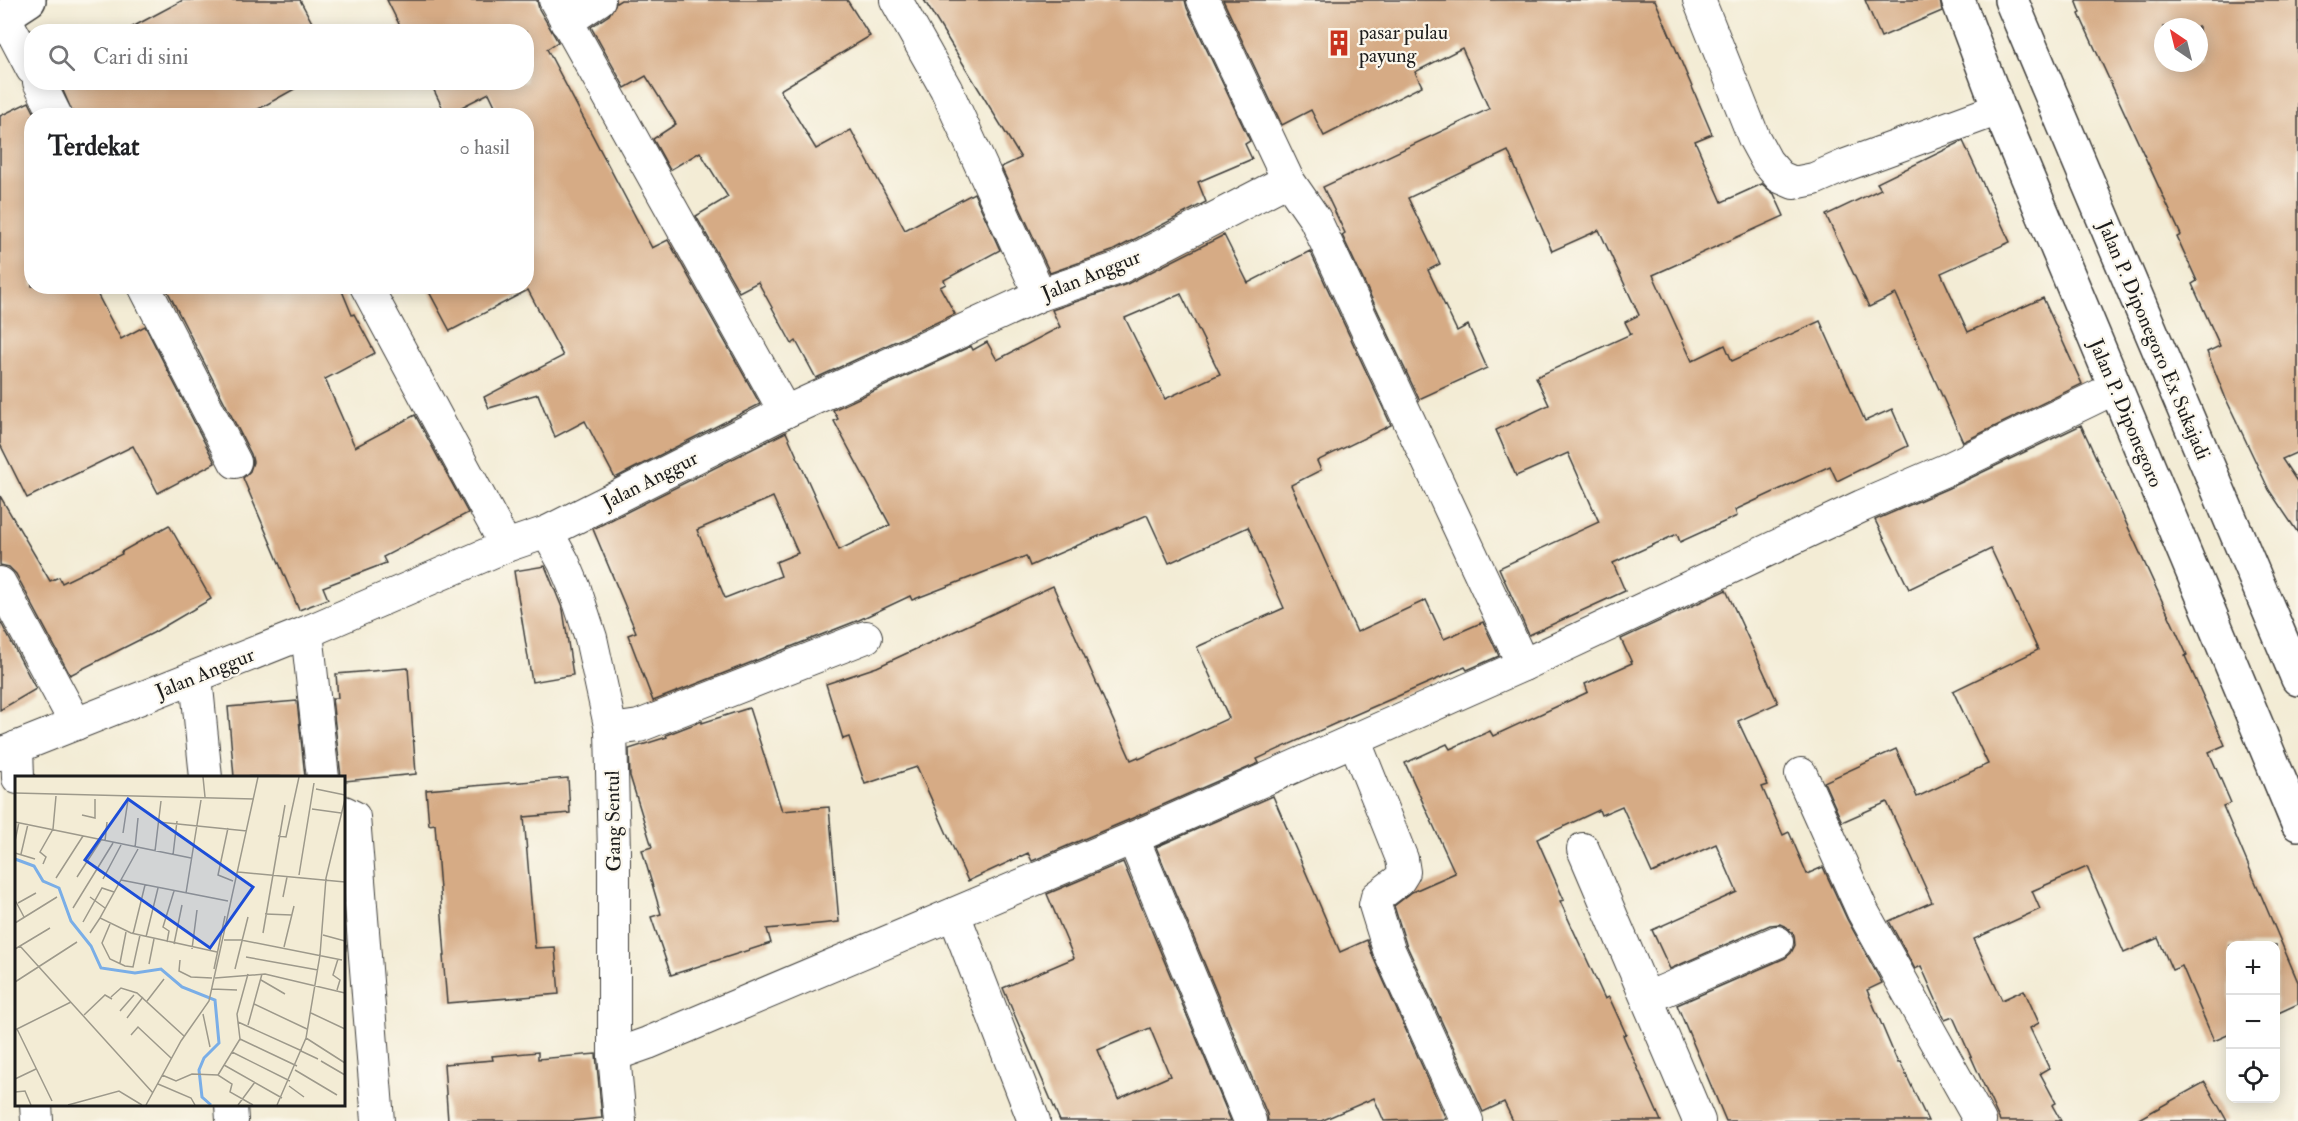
<!DOCTYPE html>
<html lang="id">
<head>
<meta charset="utf-8">
<style>
	:root { --surface:#fff; --page:#f6f6f6; --text:#202124; --muted:#757577; --line:#e0e0e0 }
	body { margin:0; font-family:"IM FELL Double Pica",serif; background:var(--page); color:var(--text) }
	.controls { position:absolute; right:18px; bottom:18px; display:grid; overflow:hidden; border-radius:12px; box-shadow:0 3px 15px #0003 }
	.controls button { width:54px; height:54px; display:grid; place-items:center; padding:0; border:0; border-bottom:2px solid var(--line); background:var(--surface); color:var(--text); font:30px sans-serif }
	.compass { position:absolute; left:2154px; top:18px; width:54px; height:54px; border-radius:50%; background:var(--surface); box-shadow:0 3px 15px #0003; rotate:325deg }
	.list { margin:0; padding:0; list-style:none }
	h2 { display:flex; justify-content:space-between; align-items:center; height:78px; margin:0; padding:0 24px; font-size:26px }
	h2 small { font-size:20px; font-weight:400; color:var(--muted) }
	.icon { flex:none; width:33px; height:33px; fill:none; stroke:currentColor; stroke-width:2; stroke-linecap:round; stroke-linejoin:round }
	.map { position:relative; flex:none; width:2298px; height:1121px; overflow:hidden }
	.search { position:absolute; background:var(--surface); box-shadow:0 3px 15px #0003; left:24px; top:24px; width:510px; height:66px; display:flex; align-items:center; gap:15px; box-sizing:border-box; padding:0 21px; border-radius:24px; color:var(--muted); font-size:22px }
	.panel { position:absolute; background:var(--surface); box-shadow:0 3px 15px #0003; left:24px; top:108px; width:510px; height:186px; border-radius:24px }
	.map>svg:first-child { display:block }
	.building { fill:#d6ab85; fill-rule:evenodd }
	.lines { fill:none; stroke-linecap:round; stroke-linejoin:round }
	.minor-casing { stroke:#3c3b38; stroke-width:34 }
	.primary-casing { stroke:#3c3b38; stroke-width:36 }
	.minor { stroke:#fff; stroke-width:32 }
	.primary { stroke:#fff; stroke-width:33 }
	.labels { text-anchor:middle; dominant-baseline:central; stroke-width:4.5; stroke-linejoin:round; paint-order:stroke }
	.poi-label { font-size:20px; fill:#1c1c1c; stroke:#fbf7ec; text-anchor:start }
	.street-label { font-size:20px; fill:#1c1c1c; stroke:#fbf7ec }
	.inset-river { fill:none; stroke:#7aaee7; stroke-width:3 }
	.inset-road { fill:none; stroke:#9d998b; stroke-width:1.5 }
	.view { fill:#1d4ed8; fill-opacity:0.15; stroke:#1d4ed8; stroke-width:3 }
	.inset-edge { fill:none; stroke:#1c1c1c; stroke-width:3 }
</style>
</head>
<body>
<div class="map">
<svg width="2298" height="1121" viewBox="0 0 2298 1121">
	<rect width="100%" height="100%" fill="#fbf7ec"/>
	<filter id="ink" filterUnits="userSpaceOnUse"><feTurbulence type="fractalNoise" baseFrequency=".0167" numOctaves="2"/><feDisplacementMap in="SourceGraphic" scale="12" xChannelSelector="R" yChannelSelector="G"/><feConvolveMatrix kernelMatrix="1 2 1 2 8 2 1 2 1" color-interpolation-filters="sRGB"/></filter>
	<filter id="wash" filterUnits="userSpaceOnUse"><feTurbulence type="fractalNoise" baseFrequency=".008" numOctaves="4" result="noise"/><feDisplacementMap in="SourceGraphic" scale="24" xChannelSelector="R" yChannelSelector="G"/><feGaussianBlur stdDeviation="1.35" result="paint"/><feColorMatrix in="noise" values="0 0 0 0 0 0 0 0 0 0 0 0 0 0 0 0 0 1.4 0 .05"/><feComposite in="paint" operator="in"/></filter>
	<g filter="url(#wash)">
		<rect width="100%" height="100%" fill="#f3ecd5"/>
		<g id="blocks">
			<!-- building -->
			<g class="building">
				<path d="M 183,0 L 300,0 L 317,32 L 123,32 Z"/>
				<path d="M 387,0 L 537,0 L 539,9 L 558,42 L 547,49 L 652,248 L 668,240 L 760,404 L 615,478 L 585,421 L 555,437 L 538,394 L 489,408 L 484,397 L 563,356 L 528,290 L 450,331 L 426,286 L 527,286 L 526,116 L 500,116 L 489,93 L 446,115 L 430,82 L 526,82 L 526,32 L 403,32 Z"/>
				<path d="M 621,0 L 847,0 L 870,36 L 780,90 L 816,149 L 851,130 L 905,230 L 974,193 L 1000,250 L 944,280 L 946,284 L 940,287 L 955,314 L 816,378 L 796,341 L 792,344 L 758,282 L 739,292 L 696,216 L 728,197 L 700,152 L 670,170 L 653,139 L 676,124 L 646,76 L 625,88 L 591,27 L 609,15 L 616,3 Z"/>
				<path d="M 924,0 L 1185,0 L 1187,8 L 1250,141 L 1245,144 L 1252,159 L 1198,182 L 1206,202 L 1112,251 L 1050,273 L 1001,167 L 1021,158 Z"/>
				<path d="M 1223,0 L 1655,0 L 1712,134 L 1695,141 L 1722,202 L 1762,184 L 1774,194 L 1784,216 L 1653,275 L 1692,361 L 1725,345 L 1732,361 L 1820,321 L 1865,421 L 1892,409 L 1908,446 L 1837,481 L 1830,466 L 1735,510 L 1737,516 L 1680,542 L 1677,534 L 1613,563 L 1625,591 L 1529,635 L 1499,568 L 1599,522 L 1568,453 L 1516,476 L 1496,430 L 1549,405 L 1536,377 L 1631,334 L 1625,322 L 1639,315 L 1599,230 L 1552,251 L 1508,151 L 1408,198 L 1440,264 L 1428,270 L 1457,331 L 1468,325 L 1487,368 L 1419,399 L 1342,235 L 1345,233 L 1323,187 L 1489,109 L 1462,48 L 1415,72 L 1422,86 L 1324,136 L 1311,110 L 1282,125 Z"/>
				<path d="M 1865,0 L 1940,0 L 1942,11 L 1881,37 Z"/>
				<path d="M 2076,0 L 2298,0 L 2298,452 L 2282,459 L 2298,483 L 2298,533 L 2269,490 L 2226,399 L 2207,352 L 2220,346 L 2192,284 L 2197,281 L 2177,237 L 2181,235 L 2079,14 L 2081,13 ZM 2163,27 L 2199,27 L 2199,63 L 2163,63 Z"/>
				<path d="M 67,82 L 307,82 L 246,116 L 74,116 L 61,86 Z"/>
				<path d="M 29,102 L 36,116 L 32,116 L 32,286 L 93,286 L 121,339 L 145,326 L 215,463 L 158,493 L 133,446 L 27,498 L 0,444 L 0,116 Z"/>
				<path d="M 1963,141 L 2010,242 L 1941,273 L 1968,332 L 2043,298 L 2082,384 L 1963,442 L 1896,294 L 1869,307 L 1826,215 L 1881,189 L 1877,183 Z"/>
				<path d="M 1224,235 L 1248,283 L 1310,251 L 1391,425 L 1317,461 L 1321,470 L 1291,485 L 1357,632 L 1426,600 L 1444,639 L 1483,622 L 1499,656 L 1467,670 L 1465,667 L 1352,716 L 1257,759 L 1259,763 L 1126,821 L 1032,861 L 1028,853 L 968,881 L 917,767 L 865,784 L 849,737 L 843,739 L 826,684 L 877,667 L 1053,586 L 1131,760 L 1138,757 L 1139,759 L 1229,718 L 1197,647 L 1284,608 L 1248,527 L 1169,563 L 1147,515 L 1030,566 L 1026,556 L 912,600 L 910,596 L 859,620 L 653,701 L 628,635 L 636,632 L 593,529 L 786,432 L 839,550 L 890,525 L 834,421 L 838,419 L 833,410 L 971,346 L 973,350 L 987,342 L 997,360 L 1060,327 L 1052,310 L 1127,284 ZM 1181,294 L 1220,374 L 1165,399 L 1125,318 ZM 773,497 L 798,553 L 776,562 L 781,576 L 725,598 L 697,530 Z"/>
				<path d="M 165,286 L 340,286 L 352,315 L 354,314 L 375,353 L 325,379 L 355,447 L 415,415 L 468,513 L 383,557 L 386,563 L 323,587 L 328,599 L 299,610 L 243,478 L 250,471 L 253,462 L 251,454 Z"/>
				<path d="M 2081,425 L 2187,655 L 2185,656 L 2225,745 L 2209,752 L 2231,803 L 2223,806 L 2298,982 L 2298,1004 L 2276,1014 L 2276,945 L 2230,945 L 2230,1034 L 2214,1041 L 2182,966 L 2172,970 L 2158,938 L 2124,953 L 2087,867 L 2032,891 L 2040,909 L 1974,939 L 2002,1000 L 2024,990 L 2039,1023 L 2030,1028 L 2049,1068 L 2040,1073 L 2056,1103 L 2052,1105 L 2061,1121 L 2000,1121 L 1953,1017 L 1945,1020 L 1921,966 L 1915,969 L 1889,921 L 1932,902 L 1887,802 L 1842,822 L 1824,782 L 1896,749 L 1917,797 L 1988,764 L 1953,691 L 2038,650 L 1991,549 L 1909,589 L 1875,520 L 1958,484 Z"/>
				<path d="M 0,496 L 50,581 L 59,577 L 62,583 L 122,554 L 121,552 L 169,525 L 211,599 L 153,633 L 70,675 L 16,574 L 9,567 L 0,565 Z"/>
				<path d="M 545,566 L 563,610 L 573,675 L 532,682 L 514,571 Z"/>
				<path d="M 1726,590 L 1778,703 L 1738,721 L 1768,785 L 1762,787 L 1783,835 L 1789,832 L 1807,874 L 1823,867 L 1847,919 L 1882,983 L 1867,990 L 1898,1063 L 1900,1062 L 1928,1121 L 1726,1121 L 1677,1005 L 1785,958 L 1791,953 L 1795,945 L 1794,935 L 1787,927 L 1780,924 L 1770,925 L 1670,969 L 1652,930 L 1737,892 L 1716,844 L 1652,873 L 1622,806 L 1601,815 L 1599,810 L 1537,839 L 1564,900 L 1560,901 L 1605,999 L 1609,997 L 1626,1034 L 1623,1035 L 1661,1121 L 1513,1121 L 1504,1102 L 1483,1112 L 1406,944 L 1394,906 L 1412,892 L 1455,873 L 1405,763 L 1447,744 L 1450,749 L 1490,731 L 1493,736 L 1588,692 L 1585,684 L 1632,663 L 1621,639 Z"/>
				<path d="M 0,621 L 36,689 L 0,710 Z"/>
				<path d="M 408,668 L 416,774 L 345,781 L 344,777 L 341,777 L 332,698 L 338,698 L 336,674 Z"/>
				<path d="M 297,701 L 305,777 L 234,777 L 228,707 Z"/>
				<path d="M 749,708 L 782,811 L 829,807 L 839,922 L 767,929 L 771,943 L 671,975 L 651,917 L 661,914 L 642,850 L 652,847 L 630,776 L 629,749 L 667,737 L 666,735 L 702,721 L 702,723 Z"/>
				<path d="M 568,778 L 570,813 L 524,817 L 535,948 L 555,947 L 559,994 L 447,1003 L 443,956 L 445,956 L 435,824 L 429,825 L 426,790 Z"/>
				<path d="M 1273,796 L 1340,952 L 1367,940 L 1373,957 L 1446,1119 L 1384,1121 L 1374,1098 L 1321,1121 L 1268,1121 L 1267,1114 L 1156,847 Z"/>
				<path d="M 1123,862 L 1231,1121 L 1060,1121 L 1003,988 L 1074,958 L 1047,894 ZM 1150,1028 L 1170,1076 L 1118,1099 L 1098,1050 Z"/>
				<path d="M 538,1052 L 538,1059 L 596,1054 L 602,1118 L 571,1121 L 448,1121 L 444,1064 L 493,1060 L 492,1056 Z"/>
				<path d="M 2205,1082 L 2227,1121 L 2135,1121 Z"/>
			</g>
		</g>
	</g>
	<g filter="url(#ink)">
		<use href="#blocks" fill-opacity="0" stroke="#3c3b38" stroke-width="1.5"/>
		<g class="lines">
			<!-- minor casing -->
			<g class="minor-casing">
				<g id="minor">
					<path d="M 555,0 L 785,412"/>
					<path d="M 896,0 L 946,89 L 1040,295"/>
					<path d="M 1203,0 L 1288,180 L 1315,219 L 1523,665"/>
					<path d="M 1699,0 L 1754,138 L 1767,162 L 1780,177 L 1794,183 L 1814,179 L 1846,165 L 1999,109"/>
					<path d="M 4,16 L 32,69"/>
					<path d="M 566,22 L 599,0"/>
					<path d="M 39,82 L 56,116"/>
					<path d="M 144,286 L 235,462"/>
					<path d="M 366,286 L 506,546"/>
					<path d="M 547,532 L 564,563 L 575,589 L 591,638 L 611,730 L 614,853 L 614,1055 L 620,1121"/>
					<path d="M 0,583 L 76,724"/>
					<path d="M 307,632 L 323,778"/>
					<path d="M 196,677 L 206,778"/>
					<path d="M 611,730 L 639,726 L 866,637"/>
					<path d="M 1354,739 L 1402,859 L 1404,872 L 1399,880 L 1377,897 L 1375,905 L 1389,950 L 1467,1121"/>
					<path d="M 17,747 L 18,778"/>
					<path d="M 0,754 L 307,632 L 506,546 L 547,532 L 785,412 L 1040,295 L 1119,268 L 1288,180"/>
					<path d="M 1801,774 L 1863,912 L 1980,1121"/>
					<path d="M 344,812 L 354,817 L 378,1121"/>
					<path d="M 1133,838 L 1250,1121"/>
					<path d="M 1583,849 L 1699,1121"/>
					<path d="M 954,914 L 1034,1121"/>
					<path d="M 1647,998 L 1777,942"/>
					<path d="M 614,1055 L 648,1043 L 1133,838 L 1523,665 L 1862,506 L 1950,468 L 2115,388"/>
					<path d="M 36,1104 L 37,1121"/>
					<path d="M 231,1104 L 232,1121"/>
				</g>
			</g>
			<!-- primary casing -->
			<g class="primary-casing">
				<g id="primary">
					<path d="M 1958,0 L 1999,109 L 2298,824"/>
					<path d="M 2011,0 L 2298,679"/>
					<path d="M 0,19 L 29,0"/>
				</g>
			</g>
			<!-- minor -->
			<use href="#minor" class="minor"/>
			<!-- primary -->
			<use href="#primary" class="primary"/>
		</g>
	</g>
	<!-- icons -->
	<defs>
		<g id="building-bare" transform="scale(2.07)"><path d="M-4-6H4V6H1V3H-1V6H-4ZM-2.5-4.3h1.7v1.8h-1.7ZM.8-4.3h1.7v1.8H.8ZM-2.5-1h1.7V.8h-1.7ZM.8-1h1.7V.8H.8Z" fill="#c8321e" stroke="#fbf7ec" stroke-width="2.5" paint-order="stroke"/></g>
	</defs>
	<g fill-rule="evenodd">
		<use href="#building-bare" x="1339" y="43"/>
	</g>
	<g class="labels">
		<!-- poi labels -->
		<g class="poi-label">
			<text x="1359" y="32">pasar pulau<tspan x="1359" dy="23">payung</tspan></text>
		</g>
		<!-- street labels -->
		<g class="street-label">
			<text transform="translate(1091 275) rotate(-22)">Jalan Anggur</text>
			<text transform="translate(2154 340) rotate(67)">Jalan P. Diponegoro Ex Sukajadi</text>
			<text transform="translate(2126 413) rotate(67)">Jalan P. Diponegoro</text>
			<text transform="translate(650 480) rotate(-27)">Jalan Anggur</text>
			<text transform="translate(205 673) rotate(-22)">Jalan Anggur</text>
			<text transform="translate(613 821) rotate(-91)">Gang Sentul</text>
		</g>
	</g>
	<!-- overview -->
	<g transform="translate(15 776)">
		<rect width="330" height="330" fill="#f3ecd5"/>
		<path class="inset-river" d="M 0,83 L 19,90 L 28,105 L 44,112 L 56,145 L 76,170 L 86,192 L 120,197 L 146,193 L 167,211 L 200,224 L 204,267 L 189,282 L 184,294 L 187,321 L 196,329"/>
		<path class="inset-road" d="M 188,1 L 190,21M 301,13 L 330,19M 0,17 L 239,23M 297,33 L 326,37M 67,39 L 80,42 L 80,23M 0,46 L 176,82M 143,46 L 232,55M 213,52 L 203,99 L 218,105M 108,57 L 113,24M 263,60 L 271,61 L 284,1M 0,65 L 4,46M 90,65 L 92,46M 120,72 L 123,42M 123,73 L 85,142 L 116,157 L 202,176M 140,75 L 146,25M 0,77 L 20,83M 6,78 L 13,48M 158,79 L 162,45M 28,88 L 31,81 L 25,76 L 38,53 L 41,20M 223,96 L 330,106M 284,99 L 299,7M 62,101 L 86,64M 41,102 L 68,60M 88,103 L 106,69M 106,104 L 213,125M 171,117 L 186,24M 75,121 L 90,132M 268,121 L 272,101M 0,124 L 9,141M 3,127 L 21,117M 58,132 L 98,67M 250,138 L 277,139M 68,146 L 87,112 L 99,116M 0,147 L 42,121M 95,148 L 87,167 L 95,183 L 110,190 L 118,191 L 125,159M 75,157 L 85,142M 248,157 L 270,29M 118,158 L 130,109M 308,159 L 330,165M 131,161 L 143,112M 209,164 L 226,164 L 327,184M 152,166 L 154,155 L 148,151 L 159,115M 159,168 L 167,129M 5,170 L 138,317M 269,171 L 279,130M 0,173 L 35,152M 177,173 L 182,134M 231,181 L 303,194M 165,184 L 164,195 L 176,201 L 197,202M 105,187 L 111,156M 134,188 L 139,163M 199,193 L 210,140M 220,193 L 233,141M 200,202 L 250,198 L 330,217M 246,204 L 270,218M 0,206 L 62,166M 197,213 L 222,214M 322,214 L 325,204 L 318,199 L 323,183M 96,221 L 106,212 L 122,217 L 169,260M 132,225 L 149,203M 239,228 L 292,253M 105,235 L 119,219M 296,237 L 330,253M 188,238 L 195,271M 69,239 L 90,219 L 97,223M 112,242 L 128,221M 223,246 L 287,275M 233,249 L 247,198M 2,253 L 37,325M 0,254 L 56,226M 116,259 L 123,251 L 156,282M 291,262 L 330,287M 225,263 L 282,290M 286,275 L 303,283M 217,276 L 275,305M 306,285 L 330,299M 209,289 L 267,322M 280,294 L 322,319M 147,299 L 161,305 L 177,298 L 203,299 L 217,308 L 215,316 L 238,329M 203,299 L 225,263 L 222,238 L 233,198M 0,303 L 21,293M 143,308 L 176,322 L 180,329M 274,310 L 289,321M 0,316 L 10,315 L 16,329M 53,329 L 104,315 L 127,329M 131,329 L 166,265 L 194,225 L 243,1M 223,329 L 240,306M 262,329 L 291,262 L 305,179 L 311,102 L 330,23"/>
		<path class="view" d="M 113,23 L 238,111 L 195,172 L 70,84 Z"/>
		<rect width="330" height="330" class="inset-edge"/>
	</g>
</svg>
<div class="controls">
<button>+</button>
<button>−</button>
<button><svg class="icon" aria-label="locate" viewBox="0 0 24 24"><circle cx="12" cy="12" r="6"/><path d="M12 2v4M12 18v4M2 12h4M18 12h4"/></svg></button>
</div>
<svg class="compass" viewBox="-18 -18 36 36"><path d="M0-13l5 13h-10z" fill="#e53935"/><path d="M0 13l5-13h-10z" fill="#757577"/></svg>
<div class="search"><svg class="icon" aria-label="search" viewBox="0 0 24 24"><circle cx="10" cy="10" r="6"/><path d="M15 15l6 6"/></svg>Cari di sini</div>
<section class="panel">
<h2>Terdekat<small>0 hasil</small></h2>
<ul class="list">
</ul>
</section>
</div>
</body>
</html>
